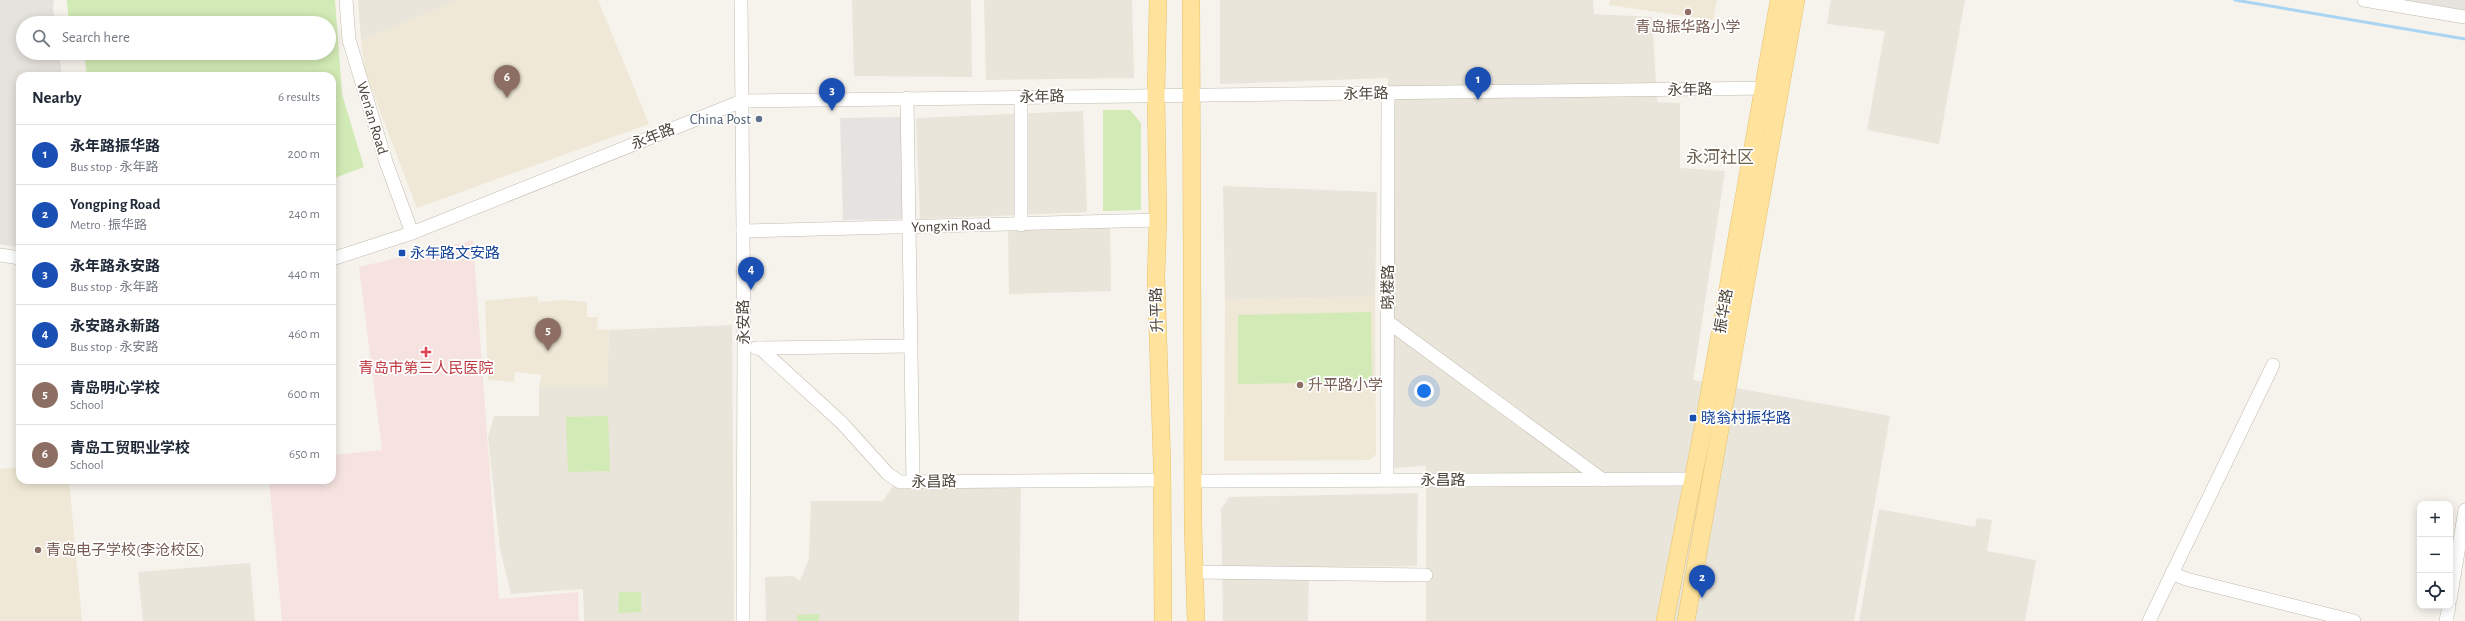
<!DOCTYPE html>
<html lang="en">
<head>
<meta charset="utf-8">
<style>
	:root { --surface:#fff; --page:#f2f2f3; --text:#1f2937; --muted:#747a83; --line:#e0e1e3; --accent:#fc3f1d }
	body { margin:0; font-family:"Alegreya Sans","Noto Sans SC",sans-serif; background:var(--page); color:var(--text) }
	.controls { position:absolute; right:12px; bottom:12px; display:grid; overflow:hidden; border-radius:8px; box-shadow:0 2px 10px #0003 }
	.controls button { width:36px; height:36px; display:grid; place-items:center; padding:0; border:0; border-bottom:1px solid var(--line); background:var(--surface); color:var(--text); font:20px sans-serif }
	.you { position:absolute; left:1424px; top:391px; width:14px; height:14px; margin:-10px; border:3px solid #fff; border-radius:50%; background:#1a73e8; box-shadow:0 0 0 6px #1a73e833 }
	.badge { display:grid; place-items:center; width:26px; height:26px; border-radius:50%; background:var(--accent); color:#fff; font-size:13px; font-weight:700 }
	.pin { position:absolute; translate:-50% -33px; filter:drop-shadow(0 1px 2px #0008) }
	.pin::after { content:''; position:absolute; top:21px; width:14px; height:12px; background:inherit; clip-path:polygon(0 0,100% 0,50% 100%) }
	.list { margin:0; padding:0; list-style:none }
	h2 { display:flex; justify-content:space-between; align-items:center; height:52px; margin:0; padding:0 16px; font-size:17px }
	h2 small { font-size:13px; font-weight:400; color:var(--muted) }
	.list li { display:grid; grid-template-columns:26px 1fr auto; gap:12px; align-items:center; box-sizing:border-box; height:60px; padding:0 16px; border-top:1px solid var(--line) }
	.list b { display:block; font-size:15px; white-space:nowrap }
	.list p { margin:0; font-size:13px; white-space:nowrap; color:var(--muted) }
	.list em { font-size:13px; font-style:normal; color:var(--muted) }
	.icon { flex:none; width:22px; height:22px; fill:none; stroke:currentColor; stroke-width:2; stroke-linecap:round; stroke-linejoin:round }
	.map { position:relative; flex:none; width:2465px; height:621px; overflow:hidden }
	.search { position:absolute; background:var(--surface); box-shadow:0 2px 10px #0003; left:16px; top:16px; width:320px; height:44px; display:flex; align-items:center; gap:10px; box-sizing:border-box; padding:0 14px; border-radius:22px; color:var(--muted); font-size:15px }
	.panel { position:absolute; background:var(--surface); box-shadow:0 2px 10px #0003; left:16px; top:72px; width:320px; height:412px; border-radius:12px }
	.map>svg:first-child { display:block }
	.residential { fill:#eae5da }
	.industrial { fill:#e6e2dd }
	.education { fill:#efe8d6 }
	.medical { fill:#f6e3e0 }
	.green { fill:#d2eab5 }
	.parking { fill:#e5e3e0 }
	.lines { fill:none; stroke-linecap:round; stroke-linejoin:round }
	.stream { stroke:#a9d4f2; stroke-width:3 }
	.minor-casing { stroke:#c2bbae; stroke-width:14 }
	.major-casing { stroke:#e6c16a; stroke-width:18 }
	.minor { stroke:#fff; stroke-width:13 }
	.major { stroke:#ffe39c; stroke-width:17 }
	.education-dot { fill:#8d6e63; stroke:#fff; stroke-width:1.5 }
	.service-dot { fill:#5c6f8a; stroke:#fff; stroke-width:1.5 }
	.transit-dot { fill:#1a4fb4; stroke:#fff; stroke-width:1.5 }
	.health-dot { fill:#e0444e; stroke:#fff; stroke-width:1.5 }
	.labels { text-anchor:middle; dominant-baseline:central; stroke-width:3.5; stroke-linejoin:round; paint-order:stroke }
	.education-label { font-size:15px; fill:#785e54; stroke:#fff; text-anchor:start }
	.street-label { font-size:15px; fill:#4b4439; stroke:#fff }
	.service-label { font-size:15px; fill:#4e5e75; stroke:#fff; text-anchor:end }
	.transit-label { font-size:15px; fill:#164399; stroke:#fff; text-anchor:start }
	.health-label { font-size:15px; fill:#be3a42; stroke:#fff }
	.quarter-label { font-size:17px; fill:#6e6250; stroke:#fff }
</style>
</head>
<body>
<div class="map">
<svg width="2465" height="621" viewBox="0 0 2465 621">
	<rect width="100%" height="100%" fill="#f6f3ec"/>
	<!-- residential -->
	<g class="residential">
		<path d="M 358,0 L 460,0 L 361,40 Z"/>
		<path d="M 852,0 L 971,0 L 972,77 L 854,76 Z"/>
		<path d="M 984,0 L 1132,0 L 1134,78 L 986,80 Z"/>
		<path d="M 1220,0 L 1593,0 L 1594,14 L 1652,17 L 1657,102 L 1680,103 L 1680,168 L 1725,171 L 1693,380 L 1890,416 L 1854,621 L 1426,621 L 1426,466 L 1394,468 L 1388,322 L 1388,78 L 1220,84 Z"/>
		<path d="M 1831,0 L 1965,0 L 1939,144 L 1867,130 L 1885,31 L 1827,24 Z"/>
		<path d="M 1083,111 L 1087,212 L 920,219 L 916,118 Z"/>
		<path d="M 1223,186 L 1377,192 L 1375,297 L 1225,300 Z"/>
		<path d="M 1110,224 L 1111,291 L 1009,294 L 1008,226 Z"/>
		<path d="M 732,325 L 734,621 L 584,621 L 583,589 L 511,594 L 500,549 L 488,437 L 494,416 L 539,416 L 539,387 L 607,386 L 609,330 Z"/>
		<path d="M 1021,484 L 1019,621 L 766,621 L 765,577 L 793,576 L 800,581 L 809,558 L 811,501 L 883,501 L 893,486 Z"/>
		<path d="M 1418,493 L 1417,566 L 1309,567 L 1308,621 L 1223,621 L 1221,509 L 1229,497 Z"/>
		<path d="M 1879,509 L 1975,527 L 1977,518 L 1992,520 L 1987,551 L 2036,560 L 2025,621 L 1859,621 Z"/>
		<path d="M 250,563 L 255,621 L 143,621 L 138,572 Z"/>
	</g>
	<!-- industrial -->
	<g class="industrial">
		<path d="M 0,0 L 54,0 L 53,8 L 55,23 L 23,23 L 23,53 L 59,53 L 62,76 L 20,76 L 20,248 L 0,244 Z"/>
		<path d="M 2405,0 L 2465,0 L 2465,10 Z"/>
	</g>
	<!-- education -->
	<g class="education">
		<path d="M 460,0 L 598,0 L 649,124 L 417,208 L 365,72 L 361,40 Z"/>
		<path d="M 1610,0 L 1717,0 L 1713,20 L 1609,5 Z"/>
		<path d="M 537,296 L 538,302 L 562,300 L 587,302 L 587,317 L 598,317 L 597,329 L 609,330 L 607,386 L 539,387 L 542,375 L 515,372 L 514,382 L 488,380 L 485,301 Z"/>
		<path d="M 1375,297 L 1376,454 L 1370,460 L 1224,461 L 1225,300 Z"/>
		<path d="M 20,467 L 20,480 L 69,480 L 82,621 L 0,621 L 0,469 Z"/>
	</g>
	<!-- medical -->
	<path class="medical" d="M 473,240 L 499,599 L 578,592 L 579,621 L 282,621 L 269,480 L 332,480 L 332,455 L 382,450 L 359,267 Z"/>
	<!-- green -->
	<g class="green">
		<path d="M 67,0 L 335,0 L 342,94 L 364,167 L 332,179 L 332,76 L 87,76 L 84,53 L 329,53 L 329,23 L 69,23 Z"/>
		<path d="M 1103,110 L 1130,110 L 1141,123 L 1141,210 L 1103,211 Z"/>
		<path d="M 1371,312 L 1372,382 L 1238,384 L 1238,315 Z"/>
		<path d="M 608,416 L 610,471 L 568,472 L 566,417 Z"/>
		<path d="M 619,592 L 641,592 L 641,612 L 618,613 Z"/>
		<path d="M 819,614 L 819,621 L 797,621 L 797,615 Z"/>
	</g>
	<!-- parking -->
	<path class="parking" d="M 902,117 L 902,219 L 843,220 L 840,118 Z"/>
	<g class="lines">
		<!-- stream -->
		<path class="stream" d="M 2235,0 L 2465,39"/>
		<!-- minor casing -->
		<g class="minor-casing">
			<g id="minor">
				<path d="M 346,0 L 349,40 L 386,162 L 412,233"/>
				<path d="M 741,0 L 744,348 L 743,621"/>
				<path d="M 2364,0 L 2465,17"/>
				<path d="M 1021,97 L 1021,225"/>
				<path d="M 907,98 L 913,482"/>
				<path d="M 743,231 L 1158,220"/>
				<path d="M 0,255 L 20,258"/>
				<path d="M 332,259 L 412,233 L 742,101 L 1772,88"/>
				<path d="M 1388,322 L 1603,480"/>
				<path d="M 756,348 L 911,346"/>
				<path d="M 760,348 L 842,423 L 888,474 L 900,482 L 1162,480"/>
				<path d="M 1387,480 L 1388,94"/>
				<path d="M 1194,481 L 1693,479"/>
				<path d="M 1195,572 L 1426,575"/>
				<path d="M 2172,573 L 2186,579 L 2354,621"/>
				<path d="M 2450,600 L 2465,510"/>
				<path d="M 2149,621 L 2273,365"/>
				<path d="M 2446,621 L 2449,606"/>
			</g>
		</g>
		<!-- major casing -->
		<g class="major-casing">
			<g id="major">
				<path d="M 1158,0 L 1156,95 L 1158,220 L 1156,276 L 1162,463 L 1163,621"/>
				<path d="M 1191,0 L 1193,527 L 1196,621"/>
				<path d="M 1665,621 L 1704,423 L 1779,0"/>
				<path d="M 1686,621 L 1796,0"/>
			</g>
		</g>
		<!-- minor -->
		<use href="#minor" class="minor"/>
		<!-- major -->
		<use href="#major" class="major"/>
	</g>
	<!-- markers -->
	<g class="education-dot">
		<circle cx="1688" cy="12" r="4"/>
		<circle cx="1300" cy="385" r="4"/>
		<circle cx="38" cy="550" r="4"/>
	</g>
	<circle class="service-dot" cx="759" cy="119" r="4"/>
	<g class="transit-dot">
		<rect x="398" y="249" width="8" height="8" rx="2"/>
		<rect x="1689" y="414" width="8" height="8" rx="2"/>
	</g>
	<path class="health-dot" d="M424 346h4v4h4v4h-4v4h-4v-4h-4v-4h4z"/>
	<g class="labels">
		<!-- education labels -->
		<g class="education-label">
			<text x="1688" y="27" text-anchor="middle">青岛振华路小学</text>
			<text x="1308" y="385">升平路小学</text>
			<text x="46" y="550">青岛电子学校(李沧校区)</text>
		</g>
		<!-- street labels -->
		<g class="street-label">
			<text transform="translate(1690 90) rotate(-1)">永年路</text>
			<text transform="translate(1366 94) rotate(-1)">永年路</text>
			<text transform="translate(1042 97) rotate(-1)">永年路</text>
			<text transform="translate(372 118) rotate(73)">Wen'an Road</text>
			<text transform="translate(653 137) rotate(-22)">永年路</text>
			<text transform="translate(951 226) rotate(-2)">Yongxin Road</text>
			<text transform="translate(1388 287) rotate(-90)">晓楼路</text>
			<text transform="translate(1157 310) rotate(-92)">升平路</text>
			<text transform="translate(1724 311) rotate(-80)">振华路</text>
			<text transform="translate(744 322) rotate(-91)">永安路</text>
			<text x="1443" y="480">永昌路</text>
			<text transform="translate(934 482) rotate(-1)">永昌路</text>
		</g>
		<!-- service labels -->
		<g class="service-label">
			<text x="751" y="119">China Post</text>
		</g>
		<!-- transit labels -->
		<g class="transit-label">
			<text x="410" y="253">永年路文安路</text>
			<text x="1701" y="418">晓翁村振华路</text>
		</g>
		<!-- health labels -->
		<g class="health-label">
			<text x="426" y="368">青岛市第三人民医院</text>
		</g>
		<!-- quarter labels -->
		<g class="quarter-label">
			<text x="1720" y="157">永河社区</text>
		</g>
	</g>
</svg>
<div class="controls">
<button>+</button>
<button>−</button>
<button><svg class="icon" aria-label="locate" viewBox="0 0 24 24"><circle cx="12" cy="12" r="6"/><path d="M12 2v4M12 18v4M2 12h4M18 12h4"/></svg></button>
</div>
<div class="you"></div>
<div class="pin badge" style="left:1478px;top:100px;background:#1a4fb4">1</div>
<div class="pin badge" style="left:1702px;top:598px;background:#1a4fb4">2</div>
<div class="pin badge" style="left:832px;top:111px;background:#1a4fb4">3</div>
<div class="pin badge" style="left:751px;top:290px;background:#1a4fb4">4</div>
<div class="pin badge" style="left:548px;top:351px;background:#8d6e63">5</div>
<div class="pin badge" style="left:507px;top:98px;background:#8d6e63">6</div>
<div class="search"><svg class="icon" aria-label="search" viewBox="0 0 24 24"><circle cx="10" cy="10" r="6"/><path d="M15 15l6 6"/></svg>Search here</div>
<section class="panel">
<h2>Nearby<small>6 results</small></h2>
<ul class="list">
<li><span class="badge" style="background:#1a4fb4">1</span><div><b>永年路振华路</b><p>Bus stop · 永年路</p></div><em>200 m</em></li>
<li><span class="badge" style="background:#1a4fb4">2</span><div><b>Yongping Road</b><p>Metro · 振华路</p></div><em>240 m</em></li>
<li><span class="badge" style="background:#1a4fb4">3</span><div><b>永年路永安路</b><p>Bus stop · 永年路</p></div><em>440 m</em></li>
<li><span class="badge" style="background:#1a4fb4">4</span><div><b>永安路永新路</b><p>Bus stop · 永安路</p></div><em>460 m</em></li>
<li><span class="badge" style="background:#8d6e63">5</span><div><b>青岛明心学校</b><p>School</p></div><em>600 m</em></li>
<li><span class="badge" style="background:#8d6e63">6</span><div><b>青岛工贸职业学校</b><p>School</p></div><em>650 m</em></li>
</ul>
</section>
</div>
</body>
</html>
